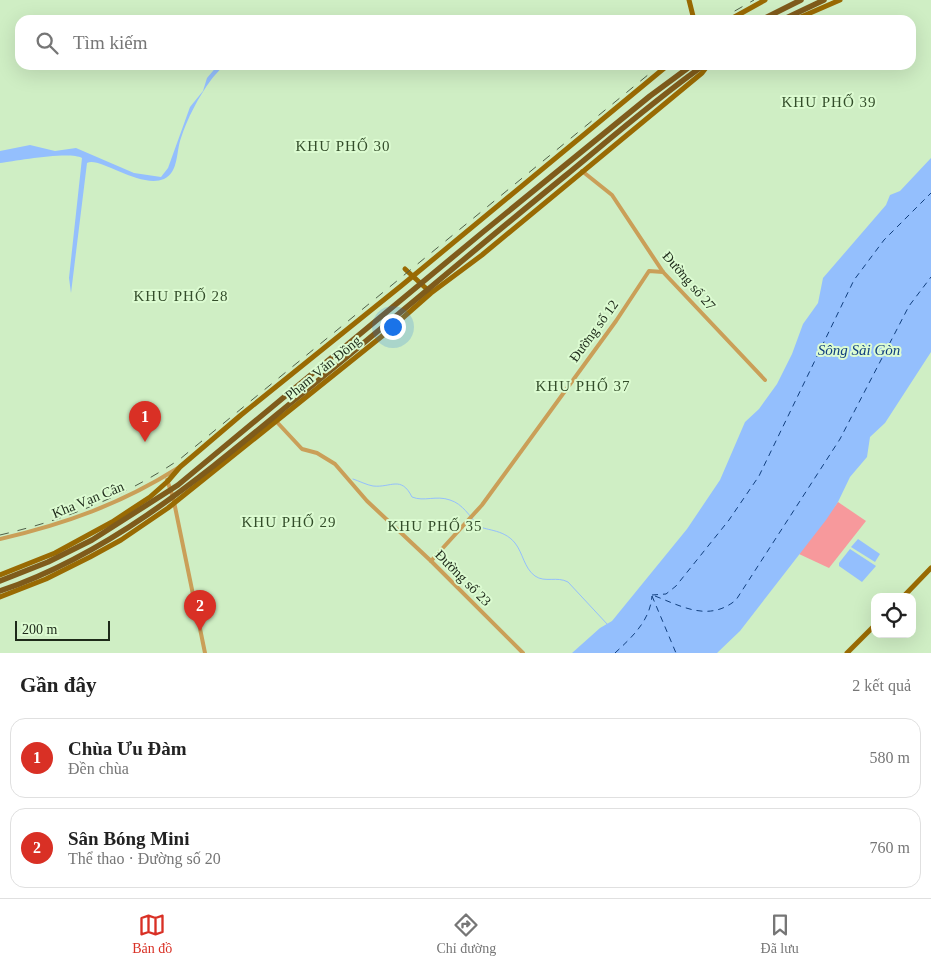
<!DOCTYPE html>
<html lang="vi">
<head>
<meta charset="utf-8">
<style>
	:root { --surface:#fff; --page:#f6f6f6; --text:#222; --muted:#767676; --line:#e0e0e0; --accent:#d93025 }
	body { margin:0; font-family:"Times New Roman",serif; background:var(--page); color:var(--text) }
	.controls { position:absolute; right:15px; bottom:15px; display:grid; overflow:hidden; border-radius:10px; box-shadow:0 5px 20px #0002 }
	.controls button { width:45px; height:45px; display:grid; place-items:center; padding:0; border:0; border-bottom:1px solid var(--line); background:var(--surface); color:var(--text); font:25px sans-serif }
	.scale { position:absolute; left:15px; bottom:12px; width:95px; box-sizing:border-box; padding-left:5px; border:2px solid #1d2919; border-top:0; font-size:14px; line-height:18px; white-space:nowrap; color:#1d2919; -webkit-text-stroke:4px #dcfbd1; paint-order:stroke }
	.you { position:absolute; left:392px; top:326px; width:18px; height:18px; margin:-12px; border:4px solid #fff; border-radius:50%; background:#1a73e8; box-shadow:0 0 0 8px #1a73e833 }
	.badge { display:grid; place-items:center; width:32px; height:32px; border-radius:50%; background:var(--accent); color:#fff; font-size:16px; font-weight:700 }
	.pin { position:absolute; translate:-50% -41px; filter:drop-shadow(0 1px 2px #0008) }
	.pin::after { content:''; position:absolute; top:26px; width:18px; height:15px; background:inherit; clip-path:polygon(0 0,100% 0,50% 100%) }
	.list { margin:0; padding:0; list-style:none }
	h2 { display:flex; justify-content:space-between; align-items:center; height:65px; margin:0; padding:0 20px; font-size:21px }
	h2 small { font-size:16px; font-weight:400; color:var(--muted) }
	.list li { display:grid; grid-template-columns:32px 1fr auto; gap:15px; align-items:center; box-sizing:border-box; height:80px; margin:0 10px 10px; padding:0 10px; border:1px solid var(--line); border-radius:15px }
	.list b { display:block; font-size:19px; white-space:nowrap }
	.list p { margin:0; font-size:16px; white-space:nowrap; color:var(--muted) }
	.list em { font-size:16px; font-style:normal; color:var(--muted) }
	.icon { flex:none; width:28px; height:28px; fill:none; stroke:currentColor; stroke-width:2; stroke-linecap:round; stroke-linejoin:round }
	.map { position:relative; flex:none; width:931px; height:653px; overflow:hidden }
	.search { position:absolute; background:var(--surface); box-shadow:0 5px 20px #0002; left:15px; right:15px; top:15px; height:55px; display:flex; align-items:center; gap:12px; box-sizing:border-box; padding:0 18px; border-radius:15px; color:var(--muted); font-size:19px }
	.sheet { height:245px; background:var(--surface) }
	nav { display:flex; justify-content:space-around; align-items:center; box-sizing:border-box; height:70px; border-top:1px solid var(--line); background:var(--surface); font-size:14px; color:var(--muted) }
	nav a { display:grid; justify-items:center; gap:2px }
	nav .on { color:var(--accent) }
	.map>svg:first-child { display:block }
	.green { fill:#f7999c }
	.water { fill:#94bffd }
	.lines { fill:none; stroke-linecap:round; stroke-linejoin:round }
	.stream { stroke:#94bffd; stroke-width:1 }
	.ferry { stroke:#113f7f; stroke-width:1; stroke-dasharray:6 5; stroke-linecap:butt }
	.minor { stroke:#ca9f58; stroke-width:4 }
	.major { stroke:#996a03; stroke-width:5 }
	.highway { stroke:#7f5b1b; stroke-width:5.5 }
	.rail { stroke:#4f6049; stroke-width:1; stroke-dasharray:9 9; stroke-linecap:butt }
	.labels { text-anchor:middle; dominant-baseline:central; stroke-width:4; stroke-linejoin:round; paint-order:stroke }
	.street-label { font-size:14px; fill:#1d2919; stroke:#dcfbd1 }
	.neighbourhood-label { font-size:15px; letter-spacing:1px; fill:#334d2a; stroke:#dcfbd1 }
	.water-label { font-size:15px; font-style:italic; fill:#113f7f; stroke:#dcfbd1 }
</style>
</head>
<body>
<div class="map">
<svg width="931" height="653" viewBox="0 0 931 653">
	<rect width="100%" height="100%" fill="#cfeec4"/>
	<!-- green -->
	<path class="green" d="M 838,502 L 866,521 L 829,568 L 799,554 Z"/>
	<!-- water -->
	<g class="water">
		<path d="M 218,65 L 223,65 C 220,71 215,74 211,80 C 199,96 187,119 181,138 C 176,151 179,172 164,179 C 140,189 99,156 87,163 L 71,293 L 69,278 L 82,158 C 69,151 16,161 0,163 L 0,151 L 30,145 L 55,151 L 76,148 L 134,173 L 161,177 L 168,168 L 190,107 L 203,91 L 207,78 Z"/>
		<path d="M 931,158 L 931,352 L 885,423 L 870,437 L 867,457 L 850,477 L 838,502 L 826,520 L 740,631 L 717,653 L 572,653 L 600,628 L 612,621 L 687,529 L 720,480 L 745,422 L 759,409 L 777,384 L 792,354 L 803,324 L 818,303 L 823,278 L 886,205 L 890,195 L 900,191 Z"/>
		<path d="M 858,539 L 880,554 L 875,562 L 851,547 Z"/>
		<path d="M 850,549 L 876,566 L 862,582 L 839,566 L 839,563 Z"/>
	</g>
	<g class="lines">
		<!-- stream -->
		<path class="stream" d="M 353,479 C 359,481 367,485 373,486 C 391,488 401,475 412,497 C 424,502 436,495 450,500 C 463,504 469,516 478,525 C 483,531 503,528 515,543 C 523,553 524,568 535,576 C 545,583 557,576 568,582 L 608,625"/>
		<!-- ferry -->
		<g class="ferry">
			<path d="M 652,595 L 666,594 L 676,586 L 729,520 L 759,476 L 854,280 L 884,240 L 931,193"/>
			<path d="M 652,596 L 676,653"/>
			<path d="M 655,596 C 683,607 709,622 736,600 L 840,439 L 909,306 L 931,277"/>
			<path d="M 615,653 C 632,637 650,621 652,596"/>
		</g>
		<!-- minor -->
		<g class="minor">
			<path d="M 582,171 L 612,195 L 663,272 L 765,380"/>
			<path d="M 275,420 L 302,449 L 317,453 L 335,464 L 367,501 L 431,561 L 523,653"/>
			<path d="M 167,480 L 173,497 L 205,653"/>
			<path d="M 0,539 C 65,524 121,504 178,468"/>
			<path d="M 431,561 L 482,505 L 616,321 L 649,271 L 663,272"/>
		</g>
		<!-- major -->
		<g class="major">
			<path d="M 689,0 L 694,20"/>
			<path d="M 729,20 L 765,0"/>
			<path d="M 794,20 L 840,0"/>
			<path d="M 405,269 L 430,292"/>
			<path d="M 0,575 L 55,553 L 112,522 L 150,497 L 168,481 L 180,467 L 241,415 L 401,286 L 668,65"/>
			<path d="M 0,597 L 46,579 L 90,557 L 121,540 L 168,508 L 381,337 L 431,293 L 482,255 L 702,73 L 708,65"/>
			<path d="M 903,597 L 931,568"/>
			<path d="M 847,653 L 875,625"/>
		</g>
		<!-- highway -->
		<g class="highway">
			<path d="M 761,20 L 801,0"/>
			<path d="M 782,20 L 824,0"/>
			<path d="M 0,581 L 48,562 L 92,540 L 178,485 L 483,232 L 650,96 L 692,65"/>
			<path d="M 0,591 C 112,553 202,476 292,402 C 384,327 474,250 565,176 C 611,138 656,99 704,65"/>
		</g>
		<!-- rail -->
		<g class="rail">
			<path d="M 719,20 L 754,0"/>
			<path d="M 0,535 C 64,520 124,497 180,459 L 660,65"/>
		</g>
	</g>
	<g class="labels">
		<!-- street labels -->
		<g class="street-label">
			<text transform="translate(689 281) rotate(49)">Đường số 27</text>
			<text transform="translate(594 331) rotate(-54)">Đường số 12</text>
			<text transform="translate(323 368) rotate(-39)">Phạm Văn Đồng</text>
			<text transform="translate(88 500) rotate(-22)">Kha Vạn Cân</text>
			<text transform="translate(463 578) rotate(45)">Đường số 23</text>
		</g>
		<!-- neighbourhood labels -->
		<g class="neighbourhood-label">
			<text x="829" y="102">KHU PHỐ 39</text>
			<text x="343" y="146">KHU PHỐ 30</text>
			<text x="181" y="296">KHU PHỐ 28</text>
			<text x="583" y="386">KHU PHỐ 37</text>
			<text x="289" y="522">KHU PHỐ 29</text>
			<text x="435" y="526">KHU PHỐ 35</text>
		</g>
		<!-- water labels -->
		<g class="water-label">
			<text x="859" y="350">Sông Sài Gòn</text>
		</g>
	</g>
</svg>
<div class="controls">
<button><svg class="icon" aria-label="locate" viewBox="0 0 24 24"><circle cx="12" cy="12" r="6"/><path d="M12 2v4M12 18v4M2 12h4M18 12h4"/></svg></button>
</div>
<div class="scale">200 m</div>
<div class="you"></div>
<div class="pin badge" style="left:145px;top:442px">1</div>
<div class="pin badge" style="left:200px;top:631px">2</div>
<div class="search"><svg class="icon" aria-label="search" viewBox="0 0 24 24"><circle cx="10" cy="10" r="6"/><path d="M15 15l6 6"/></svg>Tìm kiếm</div>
</div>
<section class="sheet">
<h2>Gần đây<small>2 kết quả</small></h2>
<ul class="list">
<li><span class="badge">1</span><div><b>Chùa Ưu Đàm</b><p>Đền chùa</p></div><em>580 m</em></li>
<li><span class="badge">2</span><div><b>Sân Bóng Mini</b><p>Thể thao · Đường số 20</p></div><em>760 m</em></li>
</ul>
</section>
<nav>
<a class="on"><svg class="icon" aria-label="map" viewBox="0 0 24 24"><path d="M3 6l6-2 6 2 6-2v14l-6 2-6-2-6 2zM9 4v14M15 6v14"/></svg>Bản đồ</a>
<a><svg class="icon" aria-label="directions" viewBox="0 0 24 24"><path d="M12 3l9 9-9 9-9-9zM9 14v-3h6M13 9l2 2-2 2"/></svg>Chỉ đường</a>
<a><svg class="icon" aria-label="saved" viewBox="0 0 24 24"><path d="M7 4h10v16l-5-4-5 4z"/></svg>Đã lưu</a>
</nav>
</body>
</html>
